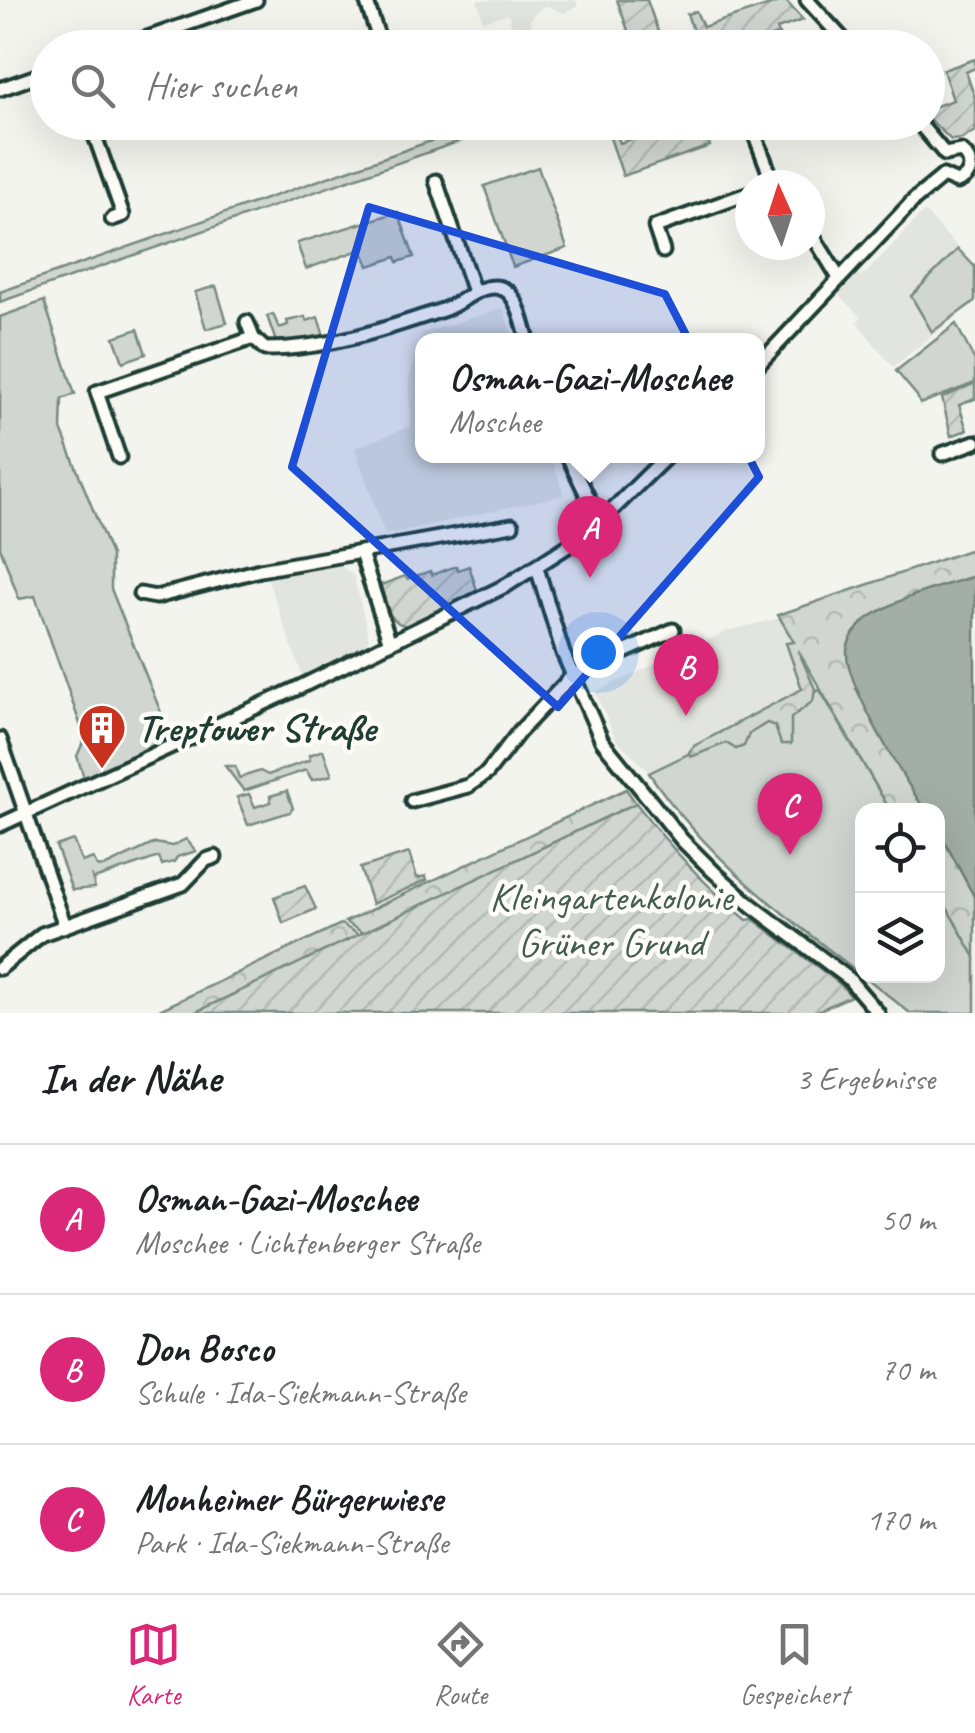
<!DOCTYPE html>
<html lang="de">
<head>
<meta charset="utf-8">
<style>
	:root { --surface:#fff; --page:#f2f2f2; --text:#202124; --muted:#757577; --line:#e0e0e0; --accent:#db2777 }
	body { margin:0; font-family:Caveat,sans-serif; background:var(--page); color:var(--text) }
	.controls { position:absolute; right:30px; bottom:30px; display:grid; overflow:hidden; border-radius:20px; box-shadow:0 10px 40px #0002 }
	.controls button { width:90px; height:90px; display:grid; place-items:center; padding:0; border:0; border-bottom:2px solid var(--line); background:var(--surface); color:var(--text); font:50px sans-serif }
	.compass { position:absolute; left:735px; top:170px; width:90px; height:90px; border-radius:50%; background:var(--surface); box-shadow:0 10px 40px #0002; rotate:357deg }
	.you { position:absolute; left:598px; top:652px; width:35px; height:35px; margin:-25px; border:8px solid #fff; border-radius:50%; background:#1a73e8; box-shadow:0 0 0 15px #1a73e833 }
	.badge { display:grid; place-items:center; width:65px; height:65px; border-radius:50%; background:var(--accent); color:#fff; font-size:32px; font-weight:700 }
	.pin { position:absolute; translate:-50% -82px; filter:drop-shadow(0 2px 5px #0008) }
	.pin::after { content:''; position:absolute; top:52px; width:35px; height:30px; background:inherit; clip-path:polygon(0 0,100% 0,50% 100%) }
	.popup { position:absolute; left:415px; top:333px; width:350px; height:130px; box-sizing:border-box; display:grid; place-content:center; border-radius:20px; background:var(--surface); filter:drop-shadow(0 2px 8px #0005); font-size:32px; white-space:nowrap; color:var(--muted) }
	.popup b { font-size:38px; color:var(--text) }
	.popup::after { content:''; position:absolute; left:50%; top:100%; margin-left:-20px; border:20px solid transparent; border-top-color:var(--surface) }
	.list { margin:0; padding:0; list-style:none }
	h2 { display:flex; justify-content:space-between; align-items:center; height:130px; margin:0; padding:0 40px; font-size:42px }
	h2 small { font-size:32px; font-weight:400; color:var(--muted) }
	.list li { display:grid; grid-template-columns:65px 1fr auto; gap:30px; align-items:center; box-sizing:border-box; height:150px; padding:0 40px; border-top:2px solid var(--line) }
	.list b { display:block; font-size:38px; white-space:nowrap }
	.list p { margin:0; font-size:32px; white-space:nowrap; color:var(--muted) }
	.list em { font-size:32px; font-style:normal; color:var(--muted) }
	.icon { flex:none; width:55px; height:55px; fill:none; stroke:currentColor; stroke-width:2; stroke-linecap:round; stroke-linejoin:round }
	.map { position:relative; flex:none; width:975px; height:1013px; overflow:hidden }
	.search { position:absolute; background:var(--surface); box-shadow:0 10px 40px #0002; left:30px; right:30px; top:30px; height:110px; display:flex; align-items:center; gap:25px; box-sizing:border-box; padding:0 35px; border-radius:55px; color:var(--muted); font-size:38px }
	.sheet { height:580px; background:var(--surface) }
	nav { display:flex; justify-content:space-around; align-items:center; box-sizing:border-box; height:140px; border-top:2px solid var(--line); background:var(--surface); font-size:28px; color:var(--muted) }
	nav a { display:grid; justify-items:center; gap:5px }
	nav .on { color:var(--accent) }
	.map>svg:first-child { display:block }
	.built { fill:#e2e5df }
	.green { fill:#d1d6d1; stroke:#788a82; stroke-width:2.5 }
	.forest { fill:url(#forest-crowns); stroke:#788a82; stroke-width:2.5 }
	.garden { fill:url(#garden-furrows); stroke:#788a82; stroke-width:2.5 }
	.water { fill:#a3aea7; stroke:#6e8179; stroke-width:2.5 }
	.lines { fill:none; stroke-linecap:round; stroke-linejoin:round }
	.minor-casing { stroke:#1f3d34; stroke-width:19 }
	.minor { stroke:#fdfcf7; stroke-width:11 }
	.marked { fill:#1d4ed8; fill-opacity:0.2; stroke:#1d4ed8; stroke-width:8; stroke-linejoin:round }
	.labels { text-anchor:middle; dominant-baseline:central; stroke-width:9; stroke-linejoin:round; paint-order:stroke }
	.poi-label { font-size:40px; font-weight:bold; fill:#1f3d34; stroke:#fdfcf7; text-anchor:start }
	.park-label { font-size:40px; fill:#435c53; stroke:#fdfcf7 }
</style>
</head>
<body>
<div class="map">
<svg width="975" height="1013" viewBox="0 0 975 1013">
	<defs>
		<pattern id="forest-crowns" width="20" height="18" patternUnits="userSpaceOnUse" patternTransform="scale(2.5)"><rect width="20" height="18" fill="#d1d6d1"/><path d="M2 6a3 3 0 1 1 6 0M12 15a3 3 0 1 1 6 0" fill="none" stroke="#b3b9b4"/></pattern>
		<pattern id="garden-furrows" width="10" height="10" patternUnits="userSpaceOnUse" patternTransform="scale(2.5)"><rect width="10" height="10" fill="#d1d6d1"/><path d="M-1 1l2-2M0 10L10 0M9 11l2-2" fill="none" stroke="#b3b9b4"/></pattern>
	</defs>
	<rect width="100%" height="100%" fill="#f4f4ef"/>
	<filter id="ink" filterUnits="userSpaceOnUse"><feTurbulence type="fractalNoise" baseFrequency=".01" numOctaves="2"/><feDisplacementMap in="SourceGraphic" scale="20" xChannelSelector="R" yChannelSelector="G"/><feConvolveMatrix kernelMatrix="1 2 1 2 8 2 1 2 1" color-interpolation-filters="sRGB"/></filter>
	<g filter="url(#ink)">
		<!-- built -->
		<g class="built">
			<path d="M 477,0 L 576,0 L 578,6 L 564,13 L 548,6 L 542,7 L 534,14 L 530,21 L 532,28 L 515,35 L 508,14 L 483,21 Z"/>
			<path d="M 924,211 L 975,266 L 975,302 L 893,367 L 857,323 L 861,317 L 837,294 L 854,276 L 866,273 Z"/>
			<path d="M 503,308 L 513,340 L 422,340 L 422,456 L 551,456 L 564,495 L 385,535 L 355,448 L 411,426 L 409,381 L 423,333 Z"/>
			<path d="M 338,563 L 354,576 L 369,638 L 365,644 L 302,675 L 266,575 Z"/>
			<path d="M 780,618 L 820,690 L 649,772 L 616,739 L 595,692 L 727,631 Z"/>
		</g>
		<!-- green -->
		<g class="green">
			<path d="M 485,122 L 512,123 L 0,302 L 0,292 Z"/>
			<path d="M 538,167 L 567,248 L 513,267 L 484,186 Z"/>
			<path d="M 398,212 L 414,257 L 398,262 L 396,257 L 369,266 L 362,249 L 306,269 L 297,243 Z"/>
			<path d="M 958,249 L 975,267 L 975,301 L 932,332 L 911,296 Z"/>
			<path d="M 216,286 L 227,323 L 206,329 L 195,292 Z"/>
			<path d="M 44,301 L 75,394 L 62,399 L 61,429 L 111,555 L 111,589 L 171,737 L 84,778 L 77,756 L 85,738 L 35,596 L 19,599 L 0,547 L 0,317 Z"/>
			<path d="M 273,314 L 279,328 L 288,325 L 287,321 L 305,317 L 307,321 L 318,317 L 324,336 L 276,342 L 267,316 Z"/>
			<path d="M 956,324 L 975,361 L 975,383 L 920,404 L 917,396 L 896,371 Z"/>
			<path d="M 138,329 L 146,354 L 123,362 L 114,337 Z"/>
			<path d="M 820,690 L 890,810 L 862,811 L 862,975 C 783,915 705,856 649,773 Z"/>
			<path d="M 323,750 L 332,775 L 312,780 L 306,770 L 244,791 L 225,766 L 235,766 L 239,778 L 260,771 L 268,775 L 310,760 L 309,755 Z"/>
			<path d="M 287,791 L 293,808 L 290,812 L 248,825 L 237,797 L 249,794 L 255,807 L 271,802 L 270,796 Z"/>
			<path d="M 186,839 L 196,851 L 177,857 L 174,862 L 162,865 L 159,857 L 94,879 L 92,877 L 95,888 L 72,890 L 56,846 L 73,840 L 82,862 L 93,858 L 97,866 L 104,867 L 155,843 L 172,846 Z"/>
			<path d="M 938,892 L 975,957 L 975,1013 L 910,1013 L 864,976 L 938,976 Z"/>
		</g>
		<!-- forest -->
		<g class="forest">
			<path d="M 975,548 L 975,576 C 933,589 884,600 853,634 L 856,688 L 925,810 L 890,810 L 798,650 L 815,689 L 813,701 L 791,718 L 791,744 L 781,744 L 775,726 L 767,723 L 749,734 L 744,746 L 736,749 L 726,743 L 691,757 L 689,752 L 694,746 L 802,689 L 786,643 L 794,642 L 778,615 Z"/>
			<path d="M 626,789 L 636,803 L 363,933 L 345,922 Z"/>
			<path d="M 938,829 L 975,898 L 975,957 L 938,892 Z"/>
			<path d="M 341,924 L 359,935 L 194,1013 L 153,1013 Z"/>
		</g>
		<!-- garden -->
		<g class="garden">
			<path d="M 617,0 L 647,0 L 661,40 L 666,39 L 669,47 L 634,47 Z"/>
			<path d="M 785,0 L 803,20 L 777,29 L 779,34 L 763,40 L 765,47 L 740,47 L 738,43 L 725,47 L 699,47 L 687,14 L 696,11 L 703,27 Z"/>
			<path d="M 975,59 L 975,68 L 966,72 L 975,98 L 975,131 L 962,139 L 951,140 L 928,118 L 928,109 L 953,100 L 943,70 Z"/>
			<path d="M 605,123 L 612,123 L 620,143 L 679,123 L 700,123 L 710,146 L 623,176 Z"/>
			<path d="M 975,383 L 975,399 L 959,405 L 967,430 L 951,436 L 942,398 Z"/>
			<path d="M 456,566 L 458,570 L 469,566 L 478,593 L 409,626 C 387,624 386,603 381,585 L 405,576 L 407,579 L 430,571 L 432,575 Z"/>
			<path d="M 636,803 C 669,846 705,886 747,920 L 753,919 L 839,983 L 851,996 L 813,1013 L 194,1013 Z"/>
			<path d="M 409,853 L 417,878 L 426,876 L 427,880 L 372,904 L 360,868 Z"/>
			<path d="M 305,886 L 316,909 L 283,923 L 274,897 Z"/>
		</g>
		<!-- water -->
		<path class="water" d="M 975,576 L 975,898 L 938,829 L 938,811 L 925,810 C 906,782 844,682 847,651 C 848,639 858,626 867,619 C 898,597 940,587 975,576 Z"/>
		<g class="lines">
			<!-- minor casing -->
			<g class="minor-casing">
				<g id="minor">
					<path d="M 366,0 L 382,48"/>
					<path d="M 807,0 L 851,48"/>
					<path d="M 119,48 L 256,0"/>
					<path d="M 0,89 L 48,72"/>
					<path d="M 90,122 L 123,215 L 112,219"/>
					<path d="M 750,122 L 774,185"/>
					<path d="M 918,122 L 945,154"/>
					<path d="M 943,176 L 957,182 C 973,176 974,161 961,151 L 945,154"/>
					<path d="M 436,181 L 474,292"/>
					<path d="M 810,231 L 839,278"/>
					<path d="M 663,251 L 655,227 L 750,193"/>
					<path d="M 247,322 L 253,338 L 265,349 C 328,349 386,329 445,309 C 463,303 480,282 501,288 C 518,293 523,325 528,340"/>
					<path d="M 758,365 L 914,200 L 943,176"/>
					<path d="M 942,454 L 975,442"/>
					<path d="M 568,456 L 600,522"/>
					<path d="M 119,457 L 97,392 L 253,338"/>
					<path d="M 361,553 L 390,643"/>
					<path d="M 537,568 L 563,653 L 602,741 L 682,840 L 714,872 L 751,905 L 848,978 L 878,1013"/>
					<path d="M 140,594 L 156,597 L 260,570 L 512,525"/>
					<path d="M 0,739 L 65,926 L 42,934 L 0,968"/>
					<path d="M 412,801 L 468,786 L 487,773 L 519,732 L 573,675 L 673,630"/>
					<path d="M 0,825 L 300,687 L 507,585 L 568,546 L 600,522 L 667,456"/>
					<path d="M 65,926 L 183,884 L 206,860 L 215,857"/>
				</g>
			</g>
			<!-- minor -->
			<use href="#minor" class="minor"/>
		</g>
	</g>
	<!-- marked area -->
	<path class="marked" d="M 369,207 L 665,294 L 759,477 L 558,707 L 292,467 Z"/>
	<!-- icons -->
	<defs>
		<g id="building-pin" transform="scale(2.5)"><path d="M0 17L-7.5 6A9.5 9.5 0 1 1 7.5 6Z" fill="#c8321e" stroke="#fdfcf7"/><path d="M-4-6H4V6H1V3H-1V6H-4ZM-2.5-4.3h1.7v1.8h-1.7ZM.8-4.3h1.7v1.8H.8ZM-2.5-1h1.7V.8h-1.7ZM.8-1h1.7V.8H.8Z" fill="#fff"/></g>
	</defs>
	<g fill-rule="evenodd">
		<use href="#building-pin" x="102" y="728"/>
	</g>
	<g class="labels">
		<!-- poi labels -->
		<g class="poi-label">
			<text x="137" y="728">Treptower Straße</text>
		</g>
		<!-- park labels -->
		<g class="park-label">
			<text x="611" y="897">Kleingartenkolonie<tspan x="611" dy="46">Grüner Grund</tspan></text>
		</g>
	</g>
</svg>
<div class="controls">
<button><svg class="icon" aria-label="locate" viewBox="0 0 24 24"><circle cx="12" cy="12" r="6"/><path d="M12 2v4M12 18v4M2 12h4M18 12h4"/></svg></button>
<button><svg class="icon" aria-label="layers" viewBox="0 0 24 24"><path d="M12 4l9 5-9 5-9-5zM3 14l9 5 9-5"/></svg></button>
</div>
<svg class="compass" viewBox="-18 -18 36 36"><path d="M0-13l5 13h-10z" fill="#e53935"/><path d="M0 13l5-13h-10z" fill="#757577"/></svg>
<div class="you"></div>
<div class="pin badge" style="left:590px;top:578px">A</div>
<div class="popup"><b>Osman-Gazi-Moschee</b>Moschee</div>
<div class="pin badge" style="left:686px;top:716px">B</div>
<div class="pin badge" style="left:790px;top:855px">C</div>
<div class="search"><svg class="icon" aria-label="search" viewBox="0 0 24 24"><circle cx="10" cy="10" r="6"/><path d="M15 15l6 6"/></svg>Hier suchen</div>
</div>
<section class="sheet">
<h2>In der Nähe<small>3 Ergebnisse</small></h2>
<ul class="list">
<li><span class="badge">A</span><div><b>Osman-Gazi-Moschee</b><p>Moschee · Lichtenberger Straße</p></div><em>50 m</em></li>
<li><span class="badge">B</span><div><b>Don Bosco</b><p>Schule · Ida-Siekmann-Straße</p></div><em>70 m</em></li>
<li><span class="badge">C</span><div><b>Monheimer Bürgerwiese</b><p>Park · Ida-Siekmann-Straße</p></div><em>170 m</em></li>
</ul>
</section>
<nav>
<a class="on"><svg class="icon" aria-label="map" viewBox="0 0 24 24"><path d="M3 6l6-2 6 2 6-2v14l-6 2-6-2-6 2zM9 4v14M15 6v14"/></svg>Karte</a>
<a><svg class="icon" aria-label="directions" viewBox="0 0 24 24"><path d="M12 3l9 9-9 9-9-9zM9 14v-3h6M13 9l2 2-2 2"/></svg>Route</a>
<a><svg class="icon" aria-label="saved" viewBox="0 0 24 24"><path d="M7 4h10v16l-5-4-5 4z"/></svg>Gespeichert</a>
</nav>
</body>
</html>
